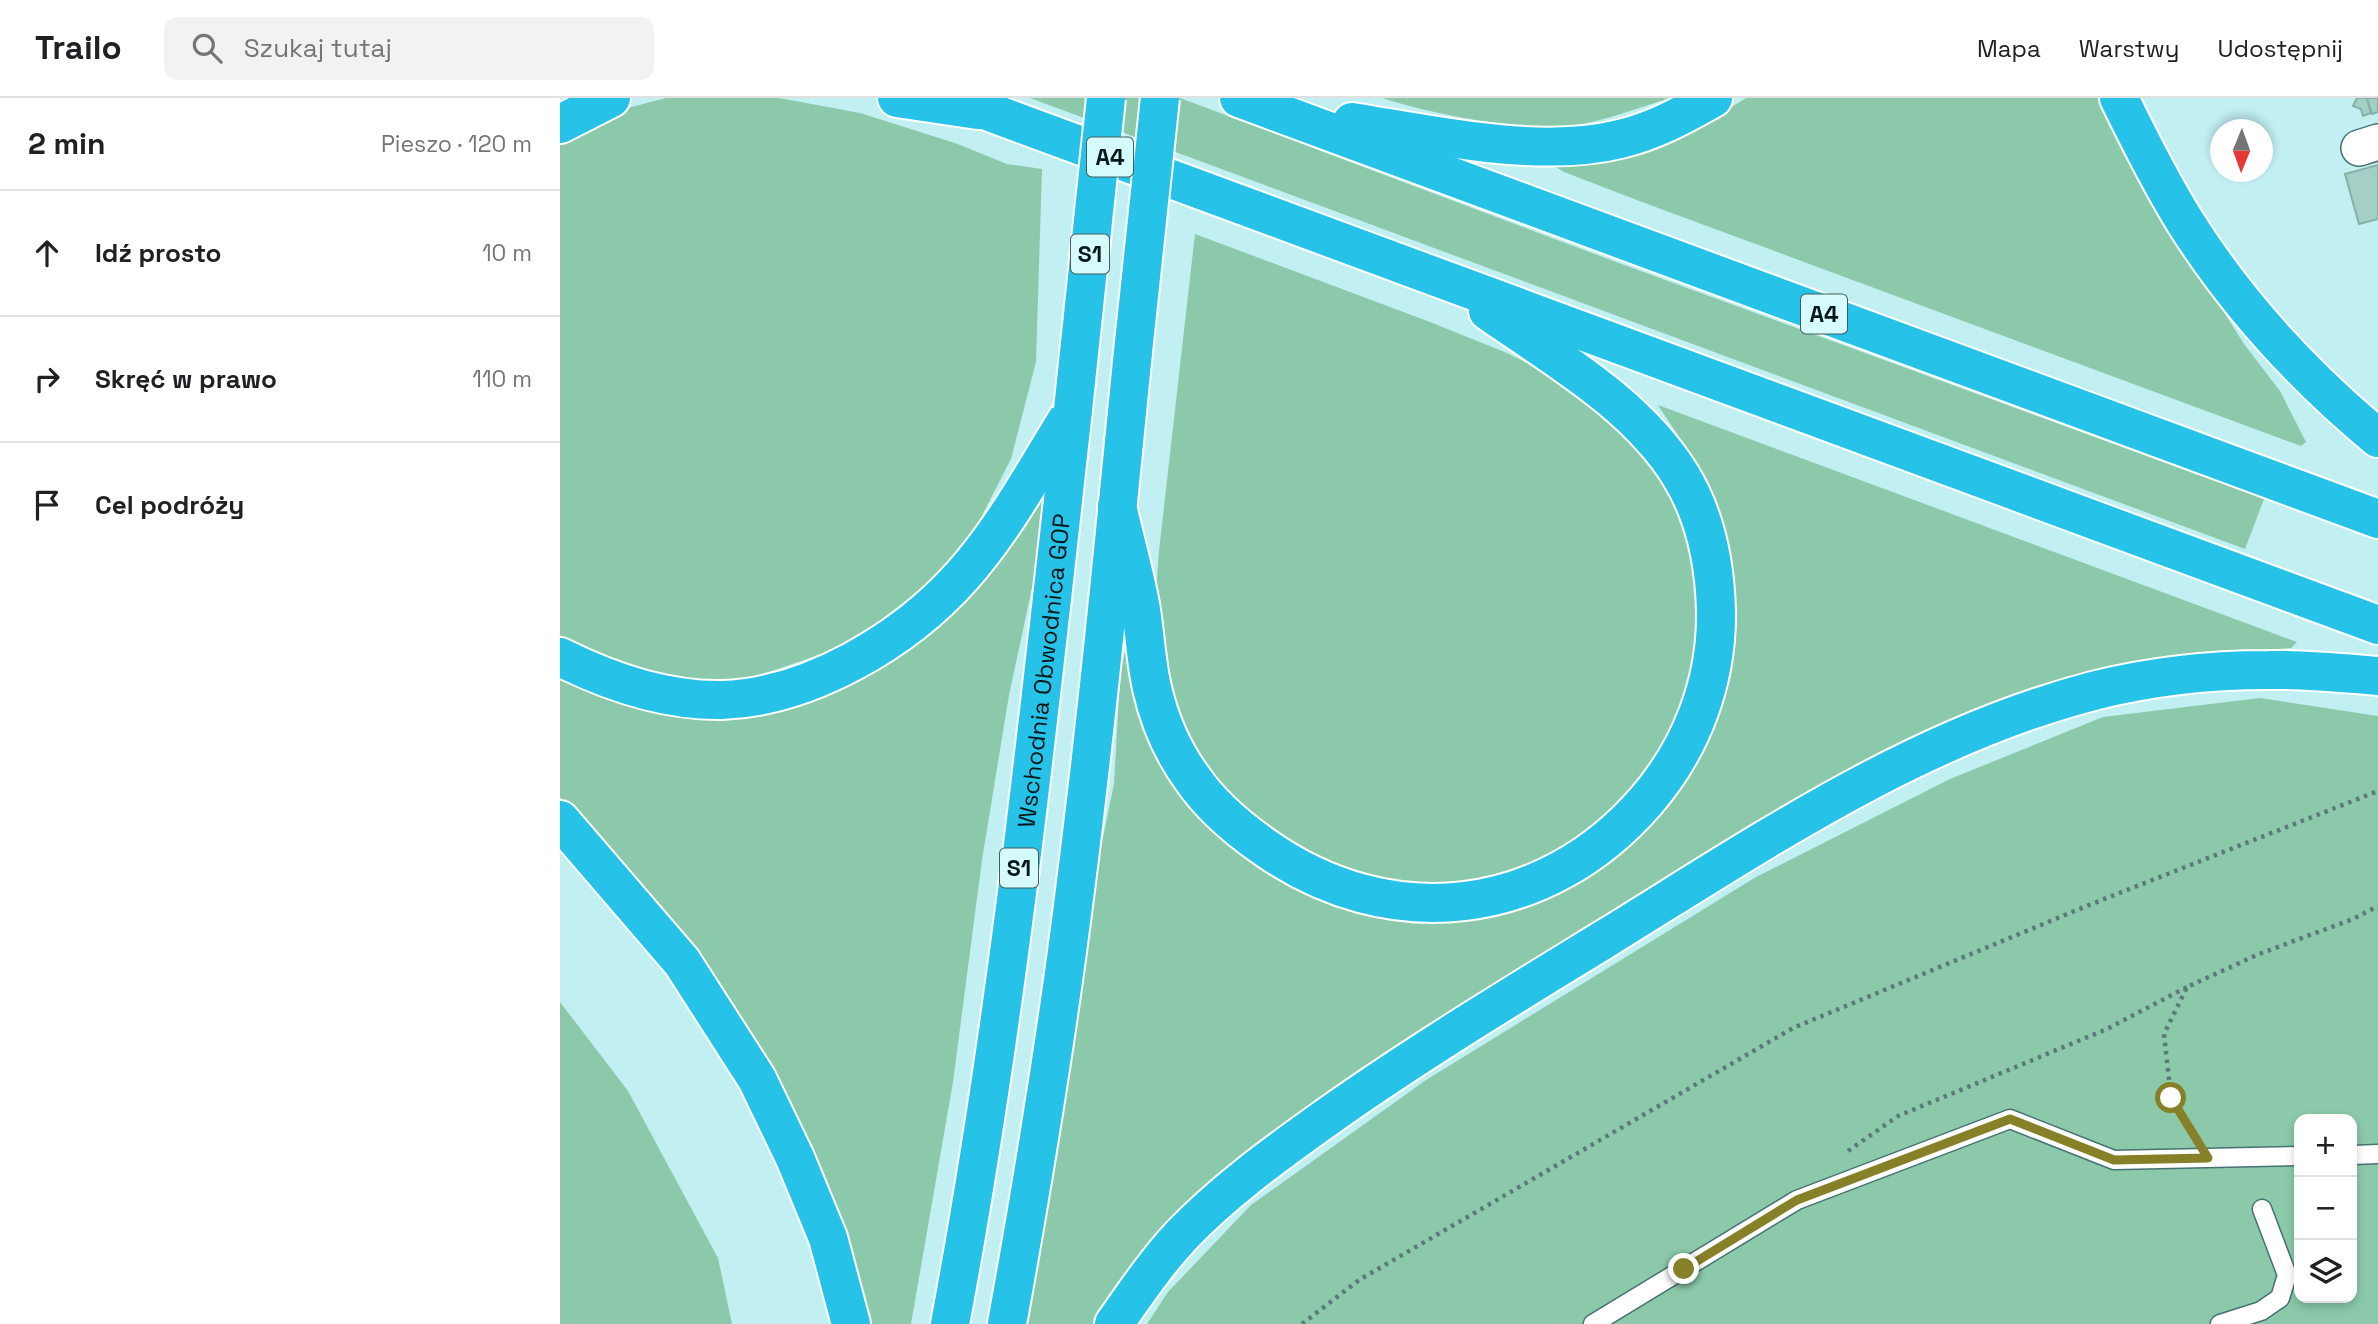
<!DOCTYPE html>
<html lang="pl">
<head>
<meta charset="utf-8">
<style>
	:root { --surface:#fff; --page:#f2f2f2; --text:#202124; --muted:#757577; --line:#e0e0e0 }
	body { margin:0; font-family:"Space Grotesk",sans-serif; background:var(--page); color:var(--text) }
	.controls { position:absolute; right:21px; bottom:21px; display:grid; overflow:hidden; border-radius:14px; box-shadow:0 4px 10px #0003 }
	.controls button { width:63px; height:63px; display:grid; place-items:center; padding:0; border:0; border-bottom:2px solid var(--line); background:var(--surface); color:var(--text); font:35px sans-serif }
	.compass { position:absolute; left:1650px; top:21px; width:63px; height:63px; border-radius:50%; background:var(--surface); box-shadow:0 4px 10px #0003; rotate:181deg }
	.stop { position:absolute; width:21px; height:21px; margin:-16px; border:5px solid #868028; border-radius:50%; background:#fff }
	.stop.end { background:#868028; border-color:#fff; box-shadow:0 2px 7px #0008 }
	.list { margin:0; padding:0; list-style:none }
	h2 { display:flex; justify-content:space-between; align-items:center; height:91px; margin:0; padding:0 28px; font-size:30px }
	h2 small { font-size:23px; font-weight:400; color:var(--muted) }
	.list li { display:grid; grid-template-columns:46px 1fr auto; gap:21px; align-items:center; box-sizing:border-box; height:126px; padding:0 28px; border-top:2px solid var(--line) }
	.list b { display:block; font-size:26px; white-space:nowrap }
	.list em { font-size:23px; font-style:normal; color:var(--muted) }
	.icon { flex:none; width:38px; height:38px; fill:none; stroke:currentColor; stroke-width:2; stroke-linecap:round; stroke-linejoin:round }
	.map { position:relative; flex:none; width:1818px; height:1226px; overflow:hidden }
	header { display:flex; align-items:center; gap:42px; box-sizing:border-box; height:98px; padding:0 35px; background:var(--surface); border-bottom:2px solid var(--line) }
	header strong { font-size:33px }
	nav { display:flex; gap:38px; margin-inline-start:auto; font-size:24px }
	.search { width:490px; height:63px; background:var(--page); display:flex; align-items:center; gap:18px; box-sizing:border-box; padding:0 24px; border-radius:14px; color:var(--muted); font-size:26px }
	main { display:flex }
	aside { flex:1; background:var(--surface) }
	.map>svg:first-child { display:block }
	.green { fill:#8bc9aa; fill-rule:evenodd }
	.building { fill:#a4cfc7; stroke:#86b1a8; stroke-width:2 }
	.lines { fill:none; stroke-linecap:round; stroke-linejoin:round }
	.service-casing { stroke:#477173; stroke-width:21 }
	.minor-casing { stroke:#477173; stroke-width:38 }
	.motorway-casing { stroke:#fff; stroke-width:42 }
	.path { stroke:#5c7a7c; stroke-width:4.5; stroke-dasharray:3.5 5; stroke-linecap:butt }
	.service { stroke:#fff; stroke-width:18 }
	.minor { stroke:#fff; stroke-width:35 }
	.motorway { stroke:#27c2e8; stroke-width:38 }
	.motorway-bridge-casing { stroke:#fff; stroke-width:42; stroke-linecap:butt }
	.motorway-bridge { stroke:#27c2e8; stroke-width:38 }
	.route { stroke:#868028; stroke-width:9 }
	.labels { text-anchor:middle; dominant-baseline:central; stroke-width:7; stroke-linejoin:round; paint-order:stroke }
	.shield { fill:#d6fbfd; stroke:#455c5d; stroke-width:2 }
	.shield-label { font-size:23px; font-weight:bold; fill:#071819 }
	.street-label { font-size:24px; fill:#071819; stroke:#d6fbfd }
</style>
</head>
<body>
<header>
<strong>Trailo</strong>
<div class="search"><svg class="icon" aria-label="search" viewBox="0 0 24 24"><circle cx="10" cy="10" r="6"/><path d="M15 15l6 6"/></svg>Szukaj tutaj</div>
<nav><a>Mapa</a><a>Warstwy</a><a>Udostępnij</a></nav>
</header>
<main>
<aside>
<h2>2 min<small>Pieszo · 120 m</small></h2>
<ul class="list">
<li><svg class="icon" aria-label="ahead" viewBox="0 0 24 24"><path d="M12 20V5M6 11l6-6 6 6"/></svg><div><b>Idź prosto</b></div><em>10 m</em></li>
<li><svg class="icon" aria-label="right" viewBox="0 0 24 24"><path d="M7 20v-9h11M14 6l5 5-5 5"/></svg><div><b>Skręć w prawo</b></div><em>110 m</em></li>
<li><svg class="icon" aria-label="arrive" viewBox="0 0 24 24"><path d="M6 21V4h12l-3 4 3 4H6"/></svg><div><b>Cel podróży</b></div></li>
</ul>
</aside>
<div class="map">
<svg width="1818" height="1226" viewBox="0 0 1818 1226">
	<rect width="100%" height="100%" fill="#c2eff2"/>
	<!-- green -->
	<g class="green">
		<path d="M 106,0 L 219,0 L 300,15 L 395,45 L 447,66 L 482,71 L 476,264 L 451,361 L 413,435 L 370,484 L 317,525 L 270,553 L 212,573 L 167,585 L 102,580 L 36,560 L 0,537 L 0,39 L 60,12 Z"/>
		<path d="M 470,0 L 620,0 L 1048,161 L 1704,401 L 1685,451 Z"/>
		<path d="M 822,0 L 1110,0 C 1079,10 1049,21 1017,27 C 967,35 871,16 822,0 Z"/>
		<path d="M 1186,0 L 1538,0 L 1584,94 L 1643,181 L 1684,246 L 1720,293 L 1746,344 L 1741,348 L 1082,104 L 1004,74 L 996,69 L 1145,26 Z"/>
		<path d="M 635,136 L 870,224 L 947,255 L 1019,291 L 1112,386 L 1148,482 L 1126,634 L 1006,758 L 899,791 L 794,783 L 659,702 L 618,629 L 594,520 L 599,453 Z"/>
		<path d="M 1098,307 L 1737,544 L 1731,550 L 1655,555 L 1553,567 L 1461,603 L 764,1005 L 539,1226 L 463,1226 L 517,865 L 554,686 L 560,579 L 569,531 L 611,671 L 652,733 L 684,755 L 866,818 L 1083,728 L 1124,688 L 1150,642 L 1166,592 L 1173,544 L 1149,394 L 1123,345 Z"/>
		<path d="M 493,343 L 484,434 L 449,597 L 422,762 L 393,984 L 351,1226 L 309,1226 L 66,779 L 0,699 L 0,574 L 86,612 L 161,619 L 289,581 Z"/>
		<path d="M 1700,600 L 1818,618 L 1818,1226 L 587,1226 L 608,1194 L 691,1107 L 866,982 L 1196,779 L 1390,681 L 1543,619 ZM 1739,1021 L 1792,1021 L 1792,1200 L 1739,1200 Z"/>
		<path d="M 0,904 L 68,993 L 158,1160 L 172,1226 L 0,1226 Z"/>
	</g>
	<!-- building -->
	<g class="building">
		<path d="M 1797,0 L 1807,0 L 1811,15 L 1803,18 L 1801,11 L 1793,8 Z"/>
		<path d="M 1807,0 L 1818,0 L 1818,14 L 1812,16 Z"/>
		<path d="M 1818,67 L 1818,121 L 1799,126 L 1785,76 Z"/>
	</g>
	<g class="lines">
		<!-- service casing -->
		<g class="service-casing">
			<g id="service">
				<path d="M 1792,1057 L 1818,1056"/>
				<path d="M 1033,1226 L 1237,1102 L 1450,1021 L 1554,1062 L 1739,1058"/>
				<path d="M 1660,1226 L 1701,1213 L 1720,1200 L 1727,1177 L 1702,1111"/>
			</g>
		</g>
		<!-- minor casing -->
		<g class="minor-casing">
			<path id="minor" d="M 1799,50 L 1818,44"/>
		</g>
		<!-- motorway casing -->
		<g class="motorway-casing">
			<g id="motorway">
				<path d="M 337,0 L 418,12"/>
				<path d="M 392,0 L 1818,527"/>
				<path d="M 679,0 L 1818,421"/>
				<path d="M 1559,0 C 1579,41 1600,83 1624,122 C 1676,205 1742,277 1818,340"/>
				<path d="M 792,24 C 873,37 980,61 1060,41 C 1094,33 1123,17 1153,0"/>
				<path d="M 0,26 L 51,0"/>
				<path d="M 557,408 C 565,443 575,477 581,512 C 585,538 586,564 592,590 C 599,621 613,654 632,680 C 651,708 676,729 703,748 C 829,838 985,820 1086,703 C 1131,651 1157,584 1156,514 C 1155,467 1146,419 1121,378 C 1077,306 995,260 928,213"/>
				<path d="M 0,559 C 50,584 105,603 162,602 C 250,599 345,542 402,478 C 444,431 475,373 508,320"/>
				<path d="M 0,722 L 122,864 L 197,981 L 235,1060 L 268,1140 L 291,1226"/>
				<path id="s1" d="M 390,1226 C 447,924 479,617 513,312"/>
				<path d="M 447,1226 C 473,1082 497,937 515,792 C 538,613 555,433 573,254"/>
				<path d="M 554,1226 C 575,1196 596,1165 621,1138 C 663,1094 714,1057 763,1022 C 856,956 952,898 1048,839 C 1202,744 1356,639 1533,593 C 1588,579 1650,572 1708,572 C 1744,571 1781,575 1818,578"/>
			</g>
		</g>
		<!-- path -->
		<g class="path">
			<path d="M 1633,1035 L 1611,1000 L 1604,936 L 1627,889 L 1699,856 L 1793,821 L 1818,808"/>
			<path d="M 1288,1053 L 1338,1018 L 1547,931 L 1627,889"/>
			<path d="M 742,1226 L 799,1182 L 1233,930 L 1529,807 L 1818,693"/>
		</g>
		<!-- service -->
		<use href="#service" class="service"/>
		<!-- minor -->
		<use href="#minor" class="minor"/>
		<!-- motorway -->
		<use href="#motorway" class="motorway"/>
		<!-- motorway-bridge casing -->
		<g class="motorway-bridge-casing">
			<g id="motorway-bridge">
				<path d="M 573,254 L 600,0"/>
				<path d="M 513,312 L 546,0"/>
			</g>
		</g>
		<!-- motorway-bridge -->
		<use href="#motorway-bridge" class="motorway-bridge"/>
	</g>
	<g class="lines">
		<!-- route -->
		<path class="route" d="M 1124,1171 L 1237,1102 L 1450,1021 L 1554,1062 L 1648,1060 L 1611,1000"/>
	</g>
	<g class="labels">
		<!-- shield labels -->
		<g class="shield">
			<rect x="527" y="39.5" width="46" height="39" rx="5"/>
			<rect x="511" y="136.5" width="38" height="39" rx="5"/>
			<rect x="1241" y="196.5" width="46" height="39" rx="5"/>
			<rect x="440" y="750.5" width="38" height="39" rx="5"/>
		</g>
		<g class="shield-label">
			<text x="550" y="59">A4</text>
			<text x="530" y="156">S1</text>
			<text x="1264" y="216">A4</text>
			<text x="459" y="770">S1</text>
		</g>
		<!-- street labels -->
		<g class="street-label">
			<text stroke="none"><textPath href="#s1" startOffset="660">Wschodnia Obwodnica GOP</textPath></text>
		</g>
	</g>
</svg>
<div class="controls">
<button>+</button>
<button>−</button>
<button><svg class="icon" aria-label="layers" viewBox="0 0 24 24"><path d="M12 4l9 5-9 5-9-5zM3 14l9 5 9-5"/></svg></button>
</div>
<svg class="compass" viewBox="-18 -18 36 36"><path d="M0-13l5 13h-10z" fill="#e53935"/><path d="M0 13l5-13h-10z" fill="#757577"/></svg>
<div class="stop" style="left:1611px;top:1000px"></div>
<div class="stop end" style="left:1124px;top:1171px"></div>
</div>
</main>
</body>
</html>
